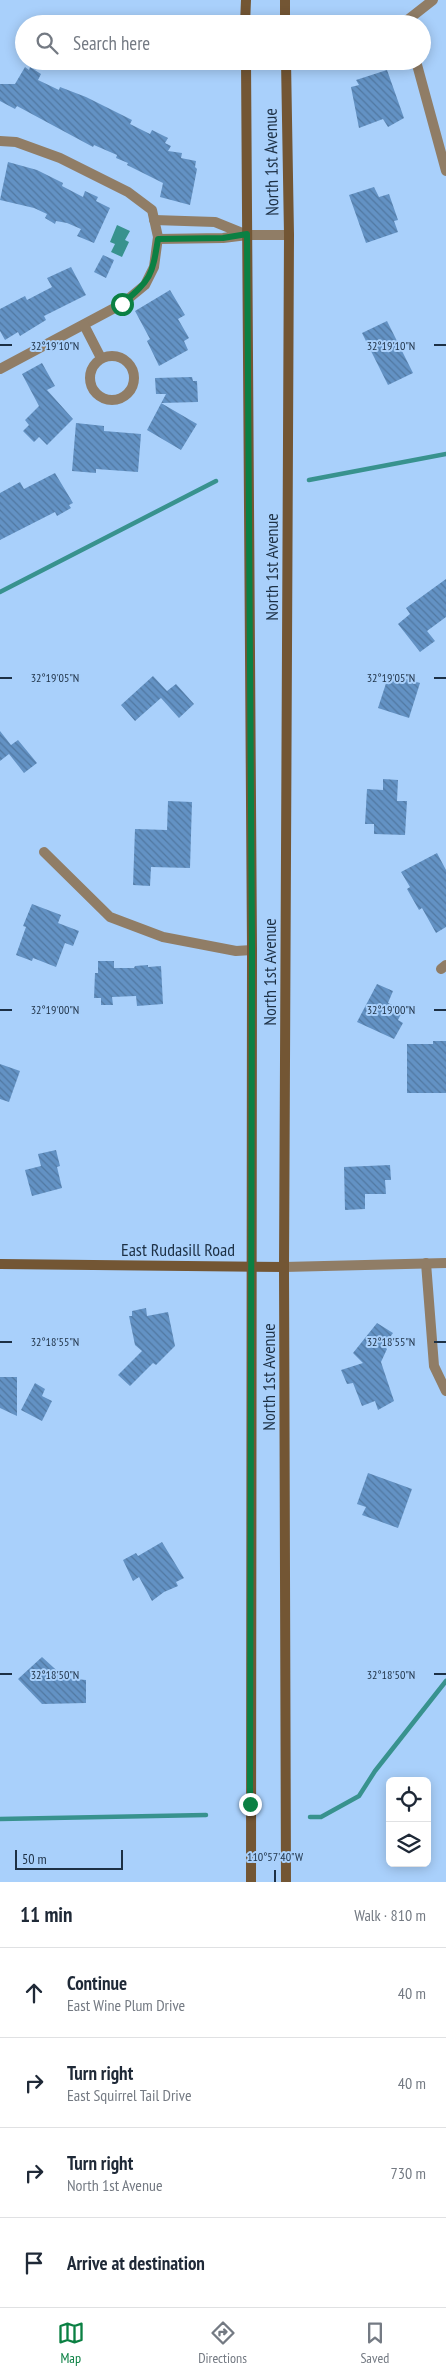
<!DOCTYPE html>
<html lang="en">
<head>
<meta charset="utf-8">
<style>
	:root { --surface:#fff; --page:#f6f6f7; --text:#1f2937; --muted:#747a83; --line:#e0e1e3; --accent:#0b8043 }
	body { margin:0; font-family:"PT Sans Narrow",sans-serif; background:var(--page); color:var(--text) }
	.controls { position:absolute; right:15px; bottom:15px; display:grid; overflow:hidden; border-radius:8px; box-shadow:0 2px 12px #0003 }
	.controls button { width:45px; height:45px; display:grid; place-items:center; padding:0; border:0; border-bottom:1px solid var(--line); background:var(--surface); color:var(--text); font:25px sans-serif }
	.scale { position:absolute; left:15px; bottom:12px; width:108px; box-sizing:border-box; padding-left:5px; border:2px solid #1d3045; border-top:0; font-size:14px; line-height:18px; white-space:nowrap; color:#1d3045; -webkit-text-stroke:4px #a9d0fb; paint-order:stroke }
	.stop { position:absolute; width:15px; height:15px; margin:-11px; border:4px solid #0b8043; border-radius:50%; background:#fff }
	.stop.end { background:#0b8043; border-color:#fff; box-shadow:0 1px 5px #0008 }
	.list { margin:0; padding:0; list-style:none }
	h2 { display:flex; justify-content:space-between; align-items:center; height:65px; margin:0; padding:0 20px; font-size:21px }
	h2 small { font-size:16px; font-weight:400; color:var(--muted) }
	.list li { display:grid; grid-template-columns:32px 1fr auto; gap:15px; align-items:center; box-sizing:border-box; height:90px; padding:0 20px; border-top:1px solid var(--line) }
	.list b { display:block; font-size:19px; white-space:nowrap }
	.list p { margin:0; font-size:16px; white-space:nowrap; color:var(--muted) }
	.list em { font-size:16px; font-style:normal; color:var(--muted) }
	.icon { flex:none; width:28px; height:28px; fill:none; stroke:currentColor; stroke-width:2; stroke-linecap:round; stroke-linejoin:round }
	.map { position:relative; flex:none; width:446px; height:1882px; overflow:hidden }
	.search { position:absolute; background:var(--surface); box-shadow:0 2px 12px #0003; left:15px; right:15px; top:15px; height:55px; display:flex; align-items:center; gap:12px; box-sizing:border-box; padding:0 18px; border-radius:28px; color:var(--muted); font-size:19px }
	.sheet { height:425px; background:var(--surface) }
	nav { display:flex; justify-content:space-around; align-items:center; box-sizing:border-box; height:70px; border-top:1px solid var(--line); background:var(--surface); font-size:14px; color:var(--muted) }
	nav a { display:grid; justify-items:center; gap:2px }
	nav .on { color:var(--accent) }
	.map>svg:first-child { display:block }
	.water { fill:#38928e }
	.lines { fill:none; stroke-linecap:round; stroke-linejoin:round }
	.stream { stroke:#38928e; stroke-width:4.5 }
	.building { fill:url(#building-back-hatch) }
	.street { stroke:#907d66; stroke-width:10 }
	.secondary { stroke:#735634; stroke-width:10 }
	.route { stroke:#0b8043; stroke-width:6 }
	.ticks { fill:none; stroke:#1d3045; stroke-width:2 }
	.labels { text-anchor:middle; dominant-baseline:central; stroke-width:4; stroke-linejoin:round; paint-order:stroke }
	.street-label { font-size:18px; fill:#1d3045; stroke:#a9d0fb }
	.ticks-label { font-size:12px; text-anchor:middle; fill:#1d3045; stroke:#a9d0fb; stroke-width:4; stroke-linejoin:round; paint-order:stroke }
</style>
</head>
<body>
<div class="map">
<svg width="446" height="1882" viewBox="0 0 446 1882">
	<defs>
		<pattern id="building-back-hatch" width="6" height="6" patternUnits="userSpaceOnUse" patternTransform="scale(1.25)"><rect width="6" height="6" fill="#6392c4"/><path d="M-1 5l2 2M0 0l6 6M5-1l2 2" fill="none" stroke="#5178a1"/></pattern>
	</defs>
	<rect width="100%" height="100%" fill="#a9d0fb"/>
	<!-- water -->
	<path class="water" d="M 117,225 L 130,231 L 125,240 L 129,242 L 122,257 L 111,252 L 115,244 L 110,242 Z"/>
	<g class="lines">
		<!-- stream -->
		<g class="stream">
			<path d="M 309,480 L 446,454"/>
			<path d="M 0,592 L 216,481"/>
			<path d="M 310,1817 L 321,1817 L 359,1796 L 375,1771 L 446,1681"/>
			<path d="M 0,1819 L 206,1815"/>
		</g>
	</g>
	<!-- building -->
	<g class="building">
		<path d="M 25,67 L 29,70 L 30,67 L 41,74 L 38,80 L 59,90 L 60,87 L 86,97 L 132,120 L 130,124 L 150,134 L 152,130 L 168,138 L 165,143 L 171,146 L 168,151 L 182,153 L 181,158 L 196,161 L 195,167 L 197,169 L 190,205 L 160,197 L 163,183 L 127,165 L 128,163 L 116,158 L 117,155 L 94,145 L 93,147 L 17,106 L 15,109 L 0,101 L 0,84 L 15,84 Z"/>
		<path d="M 387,70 L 404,118 L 388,127 L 383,119 L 359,128 L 351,87 L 359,85 L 356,80 Z"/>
		<path d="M 8,162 L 37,170 L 63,183 L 62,186 L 83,197 L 85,191 L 98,197 L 96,201 L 110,208 L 94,243 L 77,236 L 81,229 L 67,223 L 56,221 L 55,224 L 45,218 L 47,214 L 34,208 L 0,200 Z"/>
		<path d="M 374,187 L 379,197 L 389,194 L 398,220 L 394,221 L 398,232 L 366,243 L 349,195 Z"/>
		<path d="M 103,255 L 114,260 L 106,278 L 94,272 Z"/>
		<path d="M 71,267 L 86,295 L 44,316 L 46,320 L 20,336 L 18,332 L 5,340 L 0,331 L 0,309 L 25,296 L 27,300 L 52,287 L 47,278 Z"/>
		<path d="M 170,290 L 185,315 L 178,319 L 189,338 L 184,341 L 188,350 L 159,366 L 147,341 L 150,339 L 135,311 Z"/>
		<path d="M 387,321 L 413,373 L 388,385 L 362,333 Z"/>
		<path d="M 42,363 L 55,386 L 47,390 L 73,419 L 47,445 L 39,437 L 34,442 L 23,431 L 29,425 L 25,420 L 39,406 L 22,374 Z"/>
		<path d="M 192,377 L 193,381 L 197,381 L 198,402 L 161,403 L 197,424 L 181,450 L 147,430 L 166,394 L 156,394 L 155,378 Z"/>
		<path d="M 76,423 L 104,426 L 104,431 L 141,434 L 138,472 L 96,469 L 96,473 L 72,471 Z"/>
		<path d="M 55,473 L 73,503 L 69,505 L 71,508 L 57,516 L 55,512 L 0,540 L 0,493 L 20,482 L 24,489 Z"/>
		<path d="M 446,579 L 446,617 L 427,631 L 435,641 L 420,652 L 398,624 L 410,614 L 406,608 Z"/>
		<path d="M 389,674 L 420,683 L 409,718 L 378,708 Z"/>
		<path d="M 153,676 L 167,691 L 176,684 L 194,704 L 179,718 L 161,698 L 135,721 L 121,705 Z"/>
		<path d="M 0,731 L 11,745 L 18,740 L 37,763 L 24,773 L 9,754 L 0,761 Z"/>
		<path d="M 383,779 L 398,780 L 397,801 L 407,801 L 405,835 L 374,834 L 374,824 L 365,824 L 367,789 L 383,790 Z"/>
		<path d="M 168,801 L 192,802 L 190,868 L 151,867 L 150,886 L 133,885 L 135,829 L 167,830 Z"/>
		<path d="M 437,853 L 446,870 L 446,927 L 436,933 L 422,908 L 419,910 L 407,889 L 410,887 L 401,872 Z"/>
		<path d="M 32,904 L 61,915 L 58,923 L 79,931 L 73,946 L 65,943 L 56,967 L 33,958 L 32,961 L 16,955 L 26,927 L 23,926 Z"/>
		<path d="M 98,961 L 114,961 L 114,968 L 134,968 L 135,966 L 148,965 L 148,967 L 161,966 L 163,1004 L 137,1006 L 136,996 L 112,997 L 113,1005 L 101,1005 L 101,998 L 94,998 L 95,973 L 98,973 Z"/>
		<path d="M 377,984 L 393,991 L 388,1003 L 403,1010 L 398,1020 L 403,1023 L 394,1039 L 357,1022 Z"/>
		<path d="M 433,1041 L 446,1041 L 446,1093 L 407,1093 L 407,1044 L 433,1044 Z"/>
		<path d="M 0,1064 L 20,1071 L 9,1102 L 0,1099 Z"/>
		<path d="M 56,1150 L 60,1166 L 57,1167 L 62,1188 L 32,1196 L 25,1170 L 41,1166 L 38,1154 Z"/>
		<path d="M 390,1165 L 391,1180 L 385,1180 L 386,1194 L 365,1194 L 365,1209 L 345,1210 L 344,1167 Z"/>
		<path d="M 146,1308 L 147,1316 L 168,1312 L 175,1346 L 156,1365 L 153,1363 L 130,1386 L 118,1375 L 142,1351 L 135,1345 L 129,1316 L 132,1316 L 132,1311 Z"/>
		<path d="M 377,1323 L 393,1333 L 384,1346 L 387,1349 L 381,1362 L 394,1401 L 378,1410 L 375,1401 L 362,1406 L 353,1383 L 347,1384 L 341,1370 L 363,1363 L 353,1353 Z"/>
		<path d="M 0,1377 L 17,1377 L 17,1416 L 0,1408 Z"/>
		<path d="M 35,1383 L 45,1389 L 42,1396 L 52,1401 L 42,1421 L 21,1410 Z"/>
		<path d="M 368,1473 L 412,1489 L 398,1528 L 362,1515 L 366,1507 L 357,1504 Z"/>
		<path d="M 162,1542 L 184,1578 L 176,1582 L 178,1586 L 164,1592 L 152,1601 L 139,1577 L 133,1581 L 123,1560 L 136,1553 L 138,1556 Z"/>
		<path d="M 42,1657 L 65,1678 L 86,1680 L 86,1703 L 42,1704 L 18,1679 Z"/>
	</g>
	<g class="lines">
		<!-- street -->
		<g class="street">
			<path d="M 321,24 L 405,22 L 433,0"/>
			<path d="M 416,61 L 446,171"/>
			<path d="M 0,141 L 16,142 L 60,158 L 128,192 L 152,210 L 158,237 L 154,267 L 145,285 L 122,304 L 0,369"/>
			<path d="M 154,220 L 215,222 L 247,235 L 223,238 L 158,239"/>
			<path d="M 247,235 L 289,235"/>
			<path d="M 84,325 L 101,358"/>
			<circle cx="112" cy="378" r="22"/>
			<path d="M 44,852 L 110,917 L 163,937 L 236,951 L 252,950"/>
			<path d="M 441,969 L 446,965"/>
			<path d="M 426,1263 L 434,1366 L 446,1391"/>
			<path d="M 284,1267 L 446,1263"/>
		</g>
		<!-- secondary -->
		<g class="secondary">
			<path d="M 245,24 L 246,0"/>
			<path d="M 285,24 L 285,0"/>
			<path d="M 246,61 L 252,950 L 251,1882"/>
			<path d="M 286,61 L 289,235 L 284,1267 L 286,1882"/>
			<path d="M 0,1264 L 284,1267"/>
		</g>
	</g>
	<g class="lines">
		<!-- route -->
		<path class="route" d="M 122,304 C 151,279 152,277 158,239 L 223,238 L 247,234 L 252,950 L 250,1804"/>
	</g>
	<!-- ticks -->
	<path class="ticks" d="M 0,345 L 12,345M 434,345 L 446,345M 0,678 L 12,678M 434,678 L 446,678M 0,1010 L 12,1010M 434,1010 L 446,1010M 0,1342 L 12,1342M 434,1342 L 446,1342M 0,1674 L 12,1674M 434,1674 L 446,1674M 275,1870 L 275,1882"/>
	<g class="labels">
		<!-- street labels -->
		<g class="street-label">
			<text transform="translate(271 162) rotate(-91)">North 1st Avenue</text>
			<text transform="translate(271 567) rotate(-90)">North 1st Avenue</text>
			<text transform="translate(269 972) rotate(-90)">North 1st Avenue</text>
			<text x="178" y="1249">East Rudasill Road</text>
			<text transform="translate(268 1377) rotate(-90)">North 1st Avenue</text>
		</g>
	</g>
	<g class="ticks-label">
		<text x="55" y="350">32°19'10"N</text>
		<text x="391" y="350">32°19'10"N</text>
		<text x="55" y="682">32°19'05"N</text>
		<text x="391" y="682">32°19'05"N</text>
		<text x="55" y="1014">32°19'00"N</text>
		<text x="391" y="1014">32°19'00"N</text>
		<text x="55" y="1346">32°18'55"N</text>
		<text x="391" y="1346">32°18'55"N</text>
		<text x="55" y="1679">32°18'50"N</text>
		<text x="391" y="1679">32°18'50"N</text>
		<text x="275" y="1861">110°57'40"W</text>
	</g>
</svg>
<div class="controls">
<button><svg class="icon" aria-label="locate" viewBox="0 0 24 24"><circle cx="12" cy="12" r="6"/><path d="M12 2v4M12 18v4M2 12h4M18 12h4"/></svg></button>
<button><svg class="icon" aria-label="layers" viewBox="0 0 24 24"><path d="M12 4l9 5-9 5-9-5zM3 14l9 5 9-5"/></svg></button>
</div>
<div class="scale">50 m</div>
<div class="stop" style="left:122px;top:304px"></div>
<div class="stop end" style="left:250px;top:1804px"></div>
<div class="search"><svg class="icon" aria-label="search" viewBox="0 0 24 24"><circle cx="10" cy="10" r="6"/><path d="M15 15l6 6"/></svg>Search here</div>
</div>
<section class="sheet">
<h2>11 min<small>Walk · 810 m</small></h2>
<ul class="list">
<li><svg class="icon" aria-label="ahead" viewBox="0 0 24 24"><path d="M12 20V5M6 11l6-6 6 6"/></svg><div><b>Continue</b><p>East Wine Plum Drive</p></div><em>40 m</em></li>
<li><svg class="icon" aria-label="right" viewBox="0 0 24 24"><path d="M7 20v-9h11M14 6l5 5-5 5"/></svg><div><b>Turn right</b><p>East Squirrel Tail Drive</p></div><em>40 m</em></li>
<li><svg class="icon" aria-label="right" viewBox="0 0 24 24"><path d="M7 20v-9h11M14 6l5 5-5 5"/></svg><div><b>Turn right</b><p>North 1st Avenue</p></div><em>730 m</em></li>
<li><svg class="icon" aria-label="arrive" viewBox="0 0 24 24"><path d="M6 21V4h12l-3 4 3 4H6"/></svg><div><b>Arrive at destination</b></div></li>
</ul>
</section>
<nav>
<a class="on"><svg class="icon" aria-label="map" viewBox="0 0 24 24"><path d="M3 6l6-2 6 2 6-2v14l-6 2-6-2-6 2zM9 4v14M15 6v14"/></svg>Map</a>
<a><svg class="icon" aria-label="directions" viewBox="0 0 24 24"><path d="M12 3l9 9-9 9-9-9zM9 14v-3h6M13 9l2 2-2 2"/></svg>Directions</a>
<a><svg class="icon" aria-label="saved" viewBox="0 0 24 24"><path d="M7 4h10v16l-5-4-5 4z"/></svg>Saved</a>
</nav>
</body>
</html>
